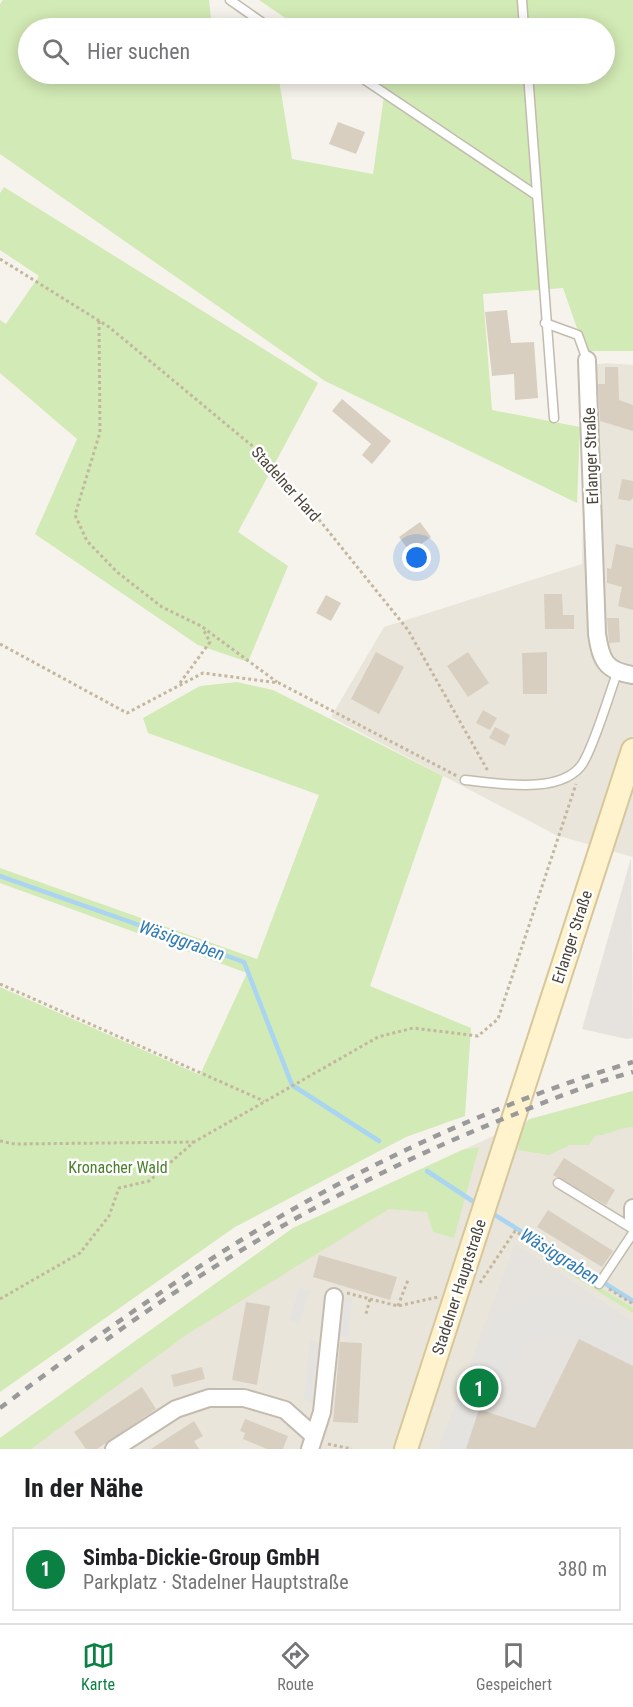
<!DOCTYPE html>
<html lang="de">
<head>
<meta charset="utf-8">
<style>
	:root { --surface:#fff; --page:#f6f6f6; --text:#202124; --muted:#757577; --line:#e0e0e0; --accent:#0b8043 }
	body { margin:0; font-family:"Roboto Condensed",sans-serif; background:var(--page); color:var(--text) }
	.you { position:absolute; left:417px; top:558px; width:21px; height:21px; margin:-15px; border:4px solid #fff; border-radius:50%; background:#1a73e8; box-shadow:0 0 0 9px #1a73e833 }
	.badge { display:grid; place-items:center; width:39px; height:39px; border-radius:50%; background:var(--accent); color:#fff; font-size:20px; font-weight:700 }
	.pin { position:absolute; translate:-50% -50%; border:3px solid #fff; box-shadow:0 2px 6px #0006 }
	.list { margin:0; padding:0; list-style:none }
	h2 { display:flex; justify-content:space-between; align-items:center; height:78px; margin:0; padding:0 24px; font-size:26px }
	h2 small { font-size:20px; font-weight:400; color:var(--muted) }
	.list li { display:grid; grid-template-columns:39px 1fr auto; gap:18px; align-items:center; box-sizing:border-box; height:84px; margin:0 12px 12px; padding:0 12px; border:2px solid var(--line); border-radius:0px }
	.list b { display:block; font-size:22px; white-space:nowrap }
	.list p { margin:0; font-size:20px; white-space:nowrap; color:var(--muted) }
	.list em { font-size:20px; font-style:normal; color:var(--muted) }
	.icon { flex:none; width:33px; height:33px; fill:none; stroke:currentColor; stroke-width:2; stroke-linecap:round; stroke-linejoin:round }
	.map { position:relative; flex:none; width:633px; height:1449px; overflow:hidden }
	.search { position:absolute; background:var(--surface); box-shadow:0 3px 15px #0003; left:18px; right:18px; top:18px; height:66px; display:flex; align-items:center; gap:15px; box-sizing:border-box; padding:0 21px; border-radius:33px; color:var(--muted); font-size:22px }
	.sheet { height:174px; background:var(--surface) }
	nav { display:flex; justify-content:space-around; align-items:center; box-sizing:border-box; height:84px; border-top:2px solid var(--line); background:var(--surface); font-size:16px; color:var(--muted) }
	nav a { display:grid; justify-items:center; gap:3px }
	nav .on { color:var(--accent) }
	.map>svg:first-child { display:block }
	.residential { fill:#eae5da }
	.industrial { fill:#e6e2dd }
	.green { fill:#d2eab5 }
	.parking { fill:#e5e3e0 }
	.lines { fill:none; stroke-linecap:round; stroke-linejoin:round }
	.stream { stroke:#a9d4f2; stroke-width:4.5 }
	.building { fill:#d8cfc1 }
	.service-casing { stroke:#c2bbae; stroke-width:11 }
	.minor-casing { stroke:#c2bbae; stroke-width:20 }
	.secondary-casing { stroke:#d6c79b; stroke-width:26 }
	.path { stroke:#c4b79f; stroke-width:3; stroke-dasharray:3 3; stroke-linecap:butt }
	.service { stroke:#fff; stroke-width:8 }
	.minor { stroke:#fff; stroke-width:16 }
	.secondary { stroke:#fff3cd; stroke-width:22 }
	.rail { stroke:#9a9a9a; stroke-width:4.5; stroke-dasharray:8 8; stroke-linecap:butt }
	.labels { text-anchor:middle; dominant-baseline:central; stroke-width:5; stroke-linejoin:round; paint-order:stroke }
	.street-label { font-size:16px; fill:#4b4439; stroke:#fff }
	.park-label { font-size:16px; fill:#4a7f2a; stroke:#fff }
	.water-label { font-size:18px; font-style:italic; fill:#2e7ab2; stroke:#fff }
</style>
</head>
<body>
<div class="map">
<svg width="633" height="1449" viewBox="0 0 633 1449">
	<rect width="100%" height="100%" fill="#f6f3ec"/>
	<!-- residential -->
	<g class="residential">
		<path d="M 606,363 L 633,365 L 633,857 L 556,835 L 331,717 L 384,627 L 582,564 L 586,366 Z"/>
		<path d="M 633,1091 L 633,1449 L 0,1449 L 0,1438 L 293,1228 L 530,1119 Z"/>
	</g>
	<!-- industrial -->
	<g class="industrial">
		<path d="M 631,858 L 633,1038 L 627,1039 L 582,1029 Z"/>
		<path d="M 515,1244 L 633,1321 L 633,1449 L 438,1449 Z"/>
	</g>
	<!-- green -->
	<g class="green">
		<path d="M 3,0 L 209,0 L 212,28 L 28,28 L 28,74 L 278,74 L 292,159 L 373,174 L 385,89 L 364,74 L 604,74 L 604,28 L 300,28 L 259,0 L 633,0 L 633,351 L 585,351 L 563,288 L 483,294 L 492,410 L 580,427 L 577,503 L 325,381 L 0,154 L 0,4 Z"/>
		<path d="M 4,187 L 318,383 L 238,532 L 288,566 L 248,662 L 198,645 L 35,534 L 77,439 L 0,373 L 0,320 L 6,324 L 39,276 L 0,250 L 0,193 Z"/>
		<path d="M 237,682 L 273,690 L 443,776 L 370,986 L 471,1028 L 465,1116 L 406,1137 L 235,1227 L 0,1392 L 0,987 L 200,1075 L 247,973 L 0,883 L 0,868 L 257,959 L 319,795 L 148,733 L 143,718 L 200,686 Z"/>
		<path d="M 633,1091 L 633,1127 C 620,1127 609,1135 595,1136 L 589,1145 L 570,1145 L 549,1155 L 518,1150 L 522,1129 L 530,1119 Z"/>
		<path d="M 479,1147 L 454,1238 L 433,1232 L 427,1212 L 389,1209 L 186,1335 L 31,1449 L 0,1449 L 0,1438 L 293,1228 L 462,1150 Z"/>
		<path d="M 532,1245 L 633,1308 L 633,1313 L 546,1259 L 533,1249 Z"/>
	</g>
	<!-- parking -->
	<g class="parking">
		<path d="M 299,1287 L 310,1291 L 299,1323 L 289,1320 Z"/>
		<path d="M 562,1294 L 582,1300 L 633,1325 L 633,1366 L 556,1330 L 525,1346 L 479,1409 L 466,1449 L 438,1449 L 492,1323 L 508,1309 L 534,1295 Z"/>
		<path d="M 341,1298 L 352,1299 L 349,1337 L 338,1336 Z"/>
		<path d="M 310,1339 L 322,1346 L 316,1405 L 304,1399 Z"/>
	</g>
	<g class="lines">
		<!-- stream -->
		<g class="stream">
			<path d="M 0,876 L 244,962 L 292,1085 L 379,1141"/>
			<path d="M 427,1171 L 477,1204"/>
			<path d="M 490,1212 L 633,1301"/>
		</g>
	</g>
	<!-- building -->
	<g class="building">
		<path d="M 338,122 L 365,132 L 356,154 L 329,144 Z"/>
		<path d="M 507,310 L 511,343 L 534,342 L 538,398 L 515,400 L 514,374 L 492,376 L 485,312 Z"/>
		<path d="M 605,367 L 618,367 L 619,400 L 633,405 L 633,431 L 600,421 L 598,384 L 605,384 Z"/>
		<path d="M 342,399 L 391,441 L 372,464 L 362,455 L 371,444 L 332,411 Z"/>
		<path d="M 622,479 L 633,481 L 633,498 L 630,501 L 618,499 Z"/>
		<path d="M 420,522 L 431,537 L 410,552 L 399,537 Z"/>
		<path d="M 616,544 L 633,548 L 633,610 L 618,606 L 622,587 L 607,583 L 607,568 L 611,569 Z"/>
		<path d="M 544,594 L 562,594 L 563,615 L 574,615 L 574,629 L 545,629 Z"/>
		<path d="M 326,595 L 341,603 L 331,621 L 316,613 Z"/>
		<path d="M 607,618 L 619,618 L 620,642 L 609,643 Z"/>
		<path d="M 376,652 L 404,667 L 379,714 L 351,699 Z"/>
		<path d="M 468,652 L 489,683 L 468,697 L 447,666 Z"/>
		<path d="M 547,652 L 547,694 L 523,694 L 522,653 Z"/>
		<path d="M 483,710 L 497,718 L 490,730 L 476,723 Z"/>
		<path d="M 495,727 L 510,735 L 505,746 L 489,738 Z"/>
		<path d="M 564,1158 L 615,1190 L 606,1205 L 553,1175 Z"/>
		<path d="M 548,1210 L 613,1251 L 602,1267 L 537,1227 Z"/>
		<path d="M 319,1255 L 397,1277 L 390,1300 L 313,1277 Z"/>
		<path d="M 246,1302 L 270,1306 L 257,1385 L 232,1380 Z"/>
		<path d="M 579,1339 L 633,1366 L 633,1449 L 466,1449 L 479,1409 L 535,1428 Z"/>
		<path d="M 340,1342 L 362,1343 L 358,1423 L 333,1422 Z"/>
		<path d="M 202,1367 L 205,1379 L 174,1387 L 171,1375 Z"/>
		<path d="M 142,1387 L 156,1409 L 97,1449 L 86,1449 L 74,1432 Z"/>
		<path d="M 245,1419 L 288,1436 L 283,1449 L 267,1449 L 243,1439 L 245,1433 L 240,1431 Z"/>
		<path d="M 194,1421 L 203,1436 L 194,1441 L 199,1449 L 151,1449 Z"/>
	</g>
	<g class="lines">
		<!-- service casing -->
		<g class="service-casing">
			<g id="service">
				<path d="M 230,0 L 270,28"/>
				<path d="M 522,0 L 524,28"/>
				<path d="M 356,74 L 536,195"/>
				<path d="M 528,74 L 554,418"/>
				<path d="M 545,323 L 578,335 L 587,360"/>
				<path d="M 465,780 C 496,783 562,796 583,763 C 595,743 608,698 617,673"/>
				<path d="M 558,1183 L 633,1229"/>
				<path d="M 599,1284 L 633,1233"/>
			</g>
		</g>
		<!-- minor casing -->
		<g class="minor-casing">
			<g id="minor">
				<path d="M 587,360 L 597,634 C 601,660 605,671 633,675"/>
				<path d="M 633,1208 L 633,1218"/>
				<path d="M 114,1449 L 176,1409 L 209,1398 L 244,1398 L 285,1410 L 313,1435"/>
				<path d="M 310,1449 L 322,1412 L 334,1297"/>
			</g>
		</g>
		<!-- secondary casing -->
		<g class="secondary-casing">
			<path id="secondary" d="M 406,1449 L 633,750"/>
		</g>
		<!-- path -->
		<g class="path">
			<path d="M 0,259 L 109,327 L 262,454 L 321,522 L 408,630 L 488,771"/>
			<path d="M 99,321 L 100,432 L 75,515 L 87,541 L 117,572 L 162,607 L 201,626 L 277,682"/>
			<path d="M 0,644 L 127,713 L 203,673 L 279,683 L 457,776"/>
			<path d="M 180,683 L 210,642 L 203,629"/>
			<path d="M 0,984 L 264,1101"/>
			<path d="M 0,1141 L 15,1144 L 194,1142"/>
			<path d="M 480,1283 L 515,1231 L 591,1278"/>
			<path d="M 609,1289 L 633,1304"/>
			<path d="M 347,1293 L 370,1299 L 366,1314"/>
			<path d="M 0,1299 L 80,1253 L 109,1216 L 119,1188 L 149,1181 L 194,1142 L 378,1037 L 413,1028 L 478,1036 L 498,1019 L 576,784"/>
			<path d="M 370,1299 L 398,1306 L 438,1297"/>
			<path d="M 398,1306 L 408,1280"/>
			<path d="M 328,1444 L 352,1449"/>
		</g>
		<!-- service -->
		<use href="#service" class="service"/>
		<!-- minor -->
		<use href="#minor" class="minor"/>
		<!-- secondary -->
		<use href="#secondary" class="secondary"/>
		<!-- rail -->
		<g class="rail">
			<path d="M 106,1340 C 232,1249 368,1172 513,1115 C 552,1099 592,1083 633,1072"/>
			<path d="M 0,1408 C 78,1350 156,1293 238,1242 C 360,1166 495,1103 633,1062"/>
		</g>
	</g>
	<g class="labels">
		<!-- street labels -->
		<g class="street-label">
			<text transform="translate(591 456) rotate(-92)">Erlanger Straße</text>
			<text transform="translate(286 484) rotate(48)">Stadelner Hard</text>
			<text transform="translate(572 937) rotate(-72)">Erlanger Straße</text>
			<text transform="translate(459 1287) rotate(-72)">Stadelner Hauptstraße</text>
		</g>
		<!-- park labels -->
		<g class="park-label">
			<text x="118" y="1167">Kronacher Wald</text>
		</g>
		<!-- water labels -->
		<g class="water-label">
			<text transform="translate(182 940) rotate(19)">Wäsiggraben</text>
			<text transform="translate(560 1256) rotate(32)">Wäsiggraben</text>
		</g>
	</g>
</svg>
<div class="you"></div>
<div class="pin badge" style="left:479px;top:1388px">1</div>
<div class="search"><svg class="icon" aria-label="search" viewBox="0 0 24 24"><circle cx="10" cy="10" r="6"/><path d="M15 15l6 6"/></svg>Hier suchen</div>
</div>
<section class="sheet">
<h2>In der Nähe<small></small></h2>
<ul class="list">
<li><span class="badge">1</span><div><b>Simba-Dickie-Group GmbH</b><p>Parkplatz · Stadelner Hauptstraße</p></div><em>380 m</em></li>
</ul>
</section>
<nav>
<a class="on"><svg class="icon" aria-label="map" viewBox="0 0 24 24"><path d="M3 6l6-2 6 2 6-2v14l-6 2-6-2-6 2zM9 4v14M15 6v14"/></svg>Karte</a>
<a><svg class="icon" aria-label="directions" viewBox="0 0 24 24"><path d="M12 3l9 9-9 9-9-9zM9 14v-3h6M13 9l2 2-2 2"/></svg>Route</a>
<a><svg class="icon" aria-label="saved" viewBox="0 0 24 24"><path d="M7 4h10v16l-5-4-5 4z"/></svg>Gespeichert</a>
</nav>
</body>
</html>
